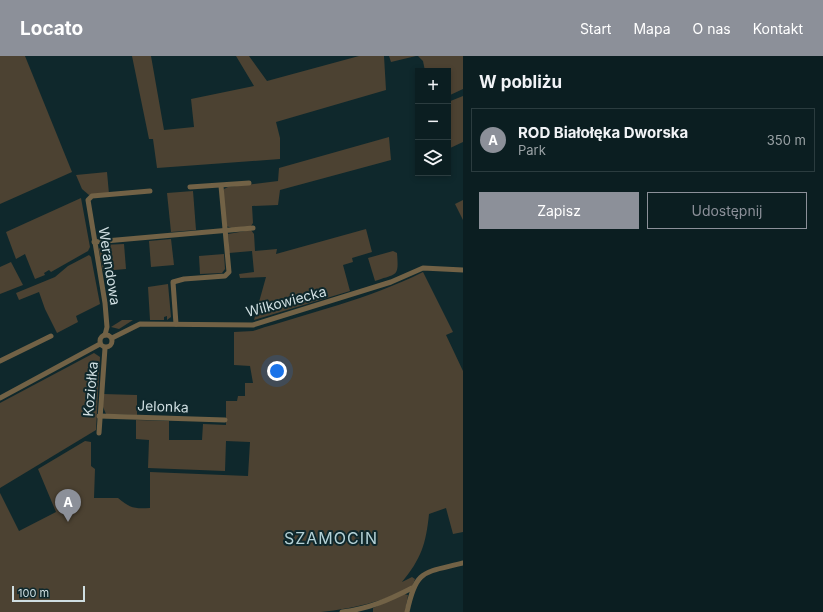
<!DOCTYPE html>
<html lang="pl">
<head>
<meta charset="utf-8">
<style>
	:root { --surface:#0b1e21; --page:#192b2e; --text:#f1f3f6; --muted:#9aa2a5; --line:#2b3c3f; --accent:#8c9099 }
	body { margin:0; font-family:Inter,sans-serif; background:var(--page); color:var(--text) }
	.controls { position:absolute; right:12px; top:12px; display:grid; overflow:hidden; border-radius:0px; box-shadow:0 2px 6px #0003 }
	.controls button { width:36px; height:36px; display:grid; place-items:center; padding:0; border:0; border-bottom:1px solid var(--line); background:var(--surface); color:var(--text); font:20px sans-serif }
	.scale { position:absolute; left:12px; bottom:10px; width:73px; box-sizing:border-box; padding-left:4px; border:2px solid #cfdee1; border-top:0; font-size:11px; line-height:14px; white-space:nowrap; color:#cfdee1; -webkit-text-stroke:3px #0f282c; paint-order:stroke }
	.you { position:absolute; left:277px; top:315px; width:14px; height:14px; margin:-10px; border:3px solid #fff; border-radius:50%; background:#1a73e8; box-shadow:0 0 0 6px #1a73e833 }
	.badge { display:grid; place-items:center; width:26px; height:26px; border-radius:50%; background:var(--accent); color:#fff; font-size:13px; font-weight:700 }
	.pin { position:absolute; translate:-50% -33px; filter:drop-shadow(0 1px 2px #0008) }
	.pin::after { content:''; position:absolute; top:21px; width:14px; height:12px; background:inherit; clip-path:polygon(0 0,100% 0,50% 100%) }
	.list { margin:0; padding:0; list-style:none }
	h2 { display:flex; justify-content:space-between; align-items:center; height:52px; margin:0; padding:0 16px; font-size:17px }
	h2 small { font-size:13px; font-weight:400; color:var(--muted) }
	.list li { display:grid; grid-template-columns:26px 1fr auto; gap:12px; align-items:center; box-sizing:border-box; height:64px; margin:0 8px 8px; padding:0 8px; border:1px solid var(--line); border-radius:0px }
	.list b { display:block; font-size:15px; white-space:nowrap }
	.list p { margin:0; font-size:13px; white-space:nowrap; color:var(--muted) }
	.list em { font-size:13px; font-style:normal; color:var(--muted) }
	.actions { display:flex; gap:8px; padding:12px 16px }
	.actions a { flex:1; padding:9px 0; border:1px solid var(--accent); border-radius:0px; text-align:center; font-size:14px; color:var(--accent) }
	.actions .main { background:var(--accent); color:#fff }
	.icon { flex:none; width:22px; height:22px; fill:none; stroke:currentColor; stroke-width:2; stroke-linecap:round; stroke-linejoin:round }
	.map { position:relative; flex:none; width:463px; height:556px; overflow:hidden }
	header { display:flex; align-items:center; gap:24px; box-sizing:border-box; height:56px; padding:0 20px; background:var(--accent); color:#fff }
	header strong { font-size:19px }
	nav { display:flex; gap:22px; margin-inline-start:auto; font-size:14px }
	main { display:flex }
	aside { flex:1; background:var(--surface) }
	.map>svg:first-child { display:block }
	.green { fill:#4c4232 }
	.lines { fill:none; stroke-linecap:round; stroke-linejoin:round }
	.minor { stroke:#726246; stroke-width:5 }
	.labels { text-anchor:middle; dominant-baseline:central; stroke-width:4; stroke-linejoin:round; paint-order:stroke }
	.street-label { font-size:14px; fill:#cfdee1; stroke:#0f282c }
	.quarter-label { font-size:16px; letter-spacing:1px; fill:#b4d1d6; stroke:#0f282c }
</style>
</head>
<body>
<header>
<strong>Locato</strong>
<nav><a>Start</a><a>Mapa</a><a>O nas</a><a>Kontakt</a></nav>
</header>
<main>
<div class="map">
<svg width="463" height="556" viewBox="0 0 463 556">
	<rect width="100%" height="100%" fill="#0f282c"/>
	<!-- green -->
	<g class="green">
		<path d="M 0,0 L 25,0 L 72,116 L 0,148 Z"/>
		<path d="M 132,0 L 151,0 L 164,74 L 194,71 L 191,43 L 254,30 L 236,0 L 249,0 L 267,25 L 359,0 L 384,0 L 386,34 L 276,66 L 280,82 L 280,103 L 157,112 L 153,83 L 149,83 Z"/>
		<path d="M 389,0 L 416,0 L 391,6 Z"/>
		<path d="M 418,0 L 463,0 L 463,33 L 448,40 L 448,15 L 425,15 L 423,5 Z"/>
		<path d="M 463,40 L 463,86 L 448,93 L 448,46 Z"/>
		<path d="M 389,81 L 391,104 L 280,134 L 278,149 L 252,150 L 253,167 L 251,170 L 232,172 L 226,170 L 223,137 L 224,133 L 228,131 L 278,125 L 279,112 Z"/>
		<path d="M 107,116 L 109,138 L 89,139 L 82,133 L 76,119 Z"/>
		<path d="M 193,135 L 196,174 L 171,176 L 167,137 Z"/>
		<path d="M 81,142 L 90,191 L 88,195 L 51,216 L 49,214 L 44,217 L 45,219 L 35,223 L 25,198 L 16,203 L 6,176 Z"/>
		<path d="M 463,144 L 463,164 L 455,148 Z"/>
		<path d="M 366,173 L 372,196 L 352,202 L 353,206 L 343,209 L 350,235 L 254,264 L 266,221 L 240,222 L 239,218 L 254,216 L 252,195 L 229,197 L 228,178 L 251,174 L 254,178 L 255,195 L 277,193 L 276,198 Z"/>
		<path d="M 171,183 L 174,209 L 151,211 L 149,185 Z"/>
		<path d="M 124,188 L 126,213 L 103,215 L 99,193 L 102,189 Z"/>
		<path d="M 393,195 L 397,197 C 399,222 397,217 375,225 L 368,202 Z"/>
		<path d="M 224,198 L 225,213 L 222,217 L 200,218 L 199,200 Z"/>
		<path d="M 89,199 L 91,201 L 100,248 L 76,260 L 78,266 L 57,277 L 45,253 L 39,236 L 19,244 L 16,237 L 55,221 L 68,210 Z"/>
		<path d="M 11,206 L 23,229 L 0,238 L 0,211 Z"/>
		<path d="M 423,216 L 453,276 L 446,279 L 463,315 L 463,476 L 453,478 L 446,452 L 429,458 C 426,488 421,503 402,526 L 412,521 L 415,523 L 412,531 C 381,546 356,552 321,556 L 0,556 L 0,437 L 19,475 L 56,456 L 38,413 L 85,385 L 91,386 L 91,410 L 95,413 L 94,442 L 118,442 C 130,452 134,453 150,452 L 150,416 L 248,420 L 250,386 L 226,385 L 225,415 L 148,412 L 149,384 L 136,383 L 136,364 L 169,365 L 169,384 L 202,384 L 203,368 L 226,369 L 226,345 L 237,345 L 238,340 L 245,340 L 245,327 L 253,327 L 250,310 L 234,309 L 234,276 L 253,275 C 309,257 369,243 423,216 Z"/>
		<path d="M 168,228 L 171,261 L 167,264 L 167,260 L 164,261 L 164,264 L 150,264 L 148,231 Z"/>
		<path d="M 122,264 L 133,264 L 119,273 L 111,271 Z"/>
		<path d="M 94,297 L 100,301 L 96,374 L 0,432 L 0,347 Z"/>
		<path d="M 103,338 L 137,339 L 137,359 L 106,358 L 103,351 Z"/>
		<path d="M 404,538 L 408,539 L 405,556 L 373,556 L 373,552 Z"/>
	</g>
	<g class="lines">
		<!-- minor -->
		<g class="minor">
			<path d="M 190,131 L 249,127"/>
			<path d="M 94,186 L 253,172"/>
			<path d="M 176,268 L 173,226 L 184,223 L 225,220 L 229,216 L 221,130"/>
			<circle cx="106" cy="285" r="6"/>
			<path d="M 105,279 L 107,271 L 105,247 L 88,144 L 92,140 L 150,135"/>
			<path d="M 112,282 L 140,268 L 253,269 L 391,226 L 423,212 L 463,214"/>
			<path d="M 0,305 L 51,280"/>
			<path d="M 0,342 L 100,288"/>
			<path d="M 99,360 L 225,364"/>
			<path d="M 99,377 L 105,292"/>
			<path d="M 342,556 C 368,553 389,544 412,532"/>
			<path d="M 407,556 C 416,513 423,517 463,507"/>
		</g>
	</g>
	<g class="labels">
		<!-- street labels -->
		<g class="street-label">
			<text transform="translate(110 210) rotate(81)">Werandowa</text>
			<text transform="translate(286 245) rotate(-15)">Wilkowiecka</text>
			<text transform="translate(90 333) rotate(-85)">Koziołka</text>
			<text transform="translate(163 350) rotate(2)">Jelonka</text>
		</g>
		<!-- quarter labels -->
		<g class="quarter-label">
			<text x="331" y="482">SZAMOCIN</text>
		</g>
	</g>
</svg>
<div class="controls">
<button>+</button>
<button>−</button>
<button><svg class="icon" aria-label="layers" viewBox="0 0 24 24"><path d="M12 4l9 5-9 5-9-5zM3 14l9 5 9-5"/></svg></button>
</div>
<div class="scale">100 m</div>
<div class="you"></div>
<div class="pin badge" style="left:68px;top:466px">A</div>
</div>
<aside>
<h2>W pobliżu<small></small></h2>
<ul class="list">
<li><span class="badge">A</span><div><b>ROD Białołęka Dworska</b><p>Park</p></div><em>350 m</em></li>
</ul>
<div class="actions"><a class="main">Zapisz</a><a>Udostępnij</a></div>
</aside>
</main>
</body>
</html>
